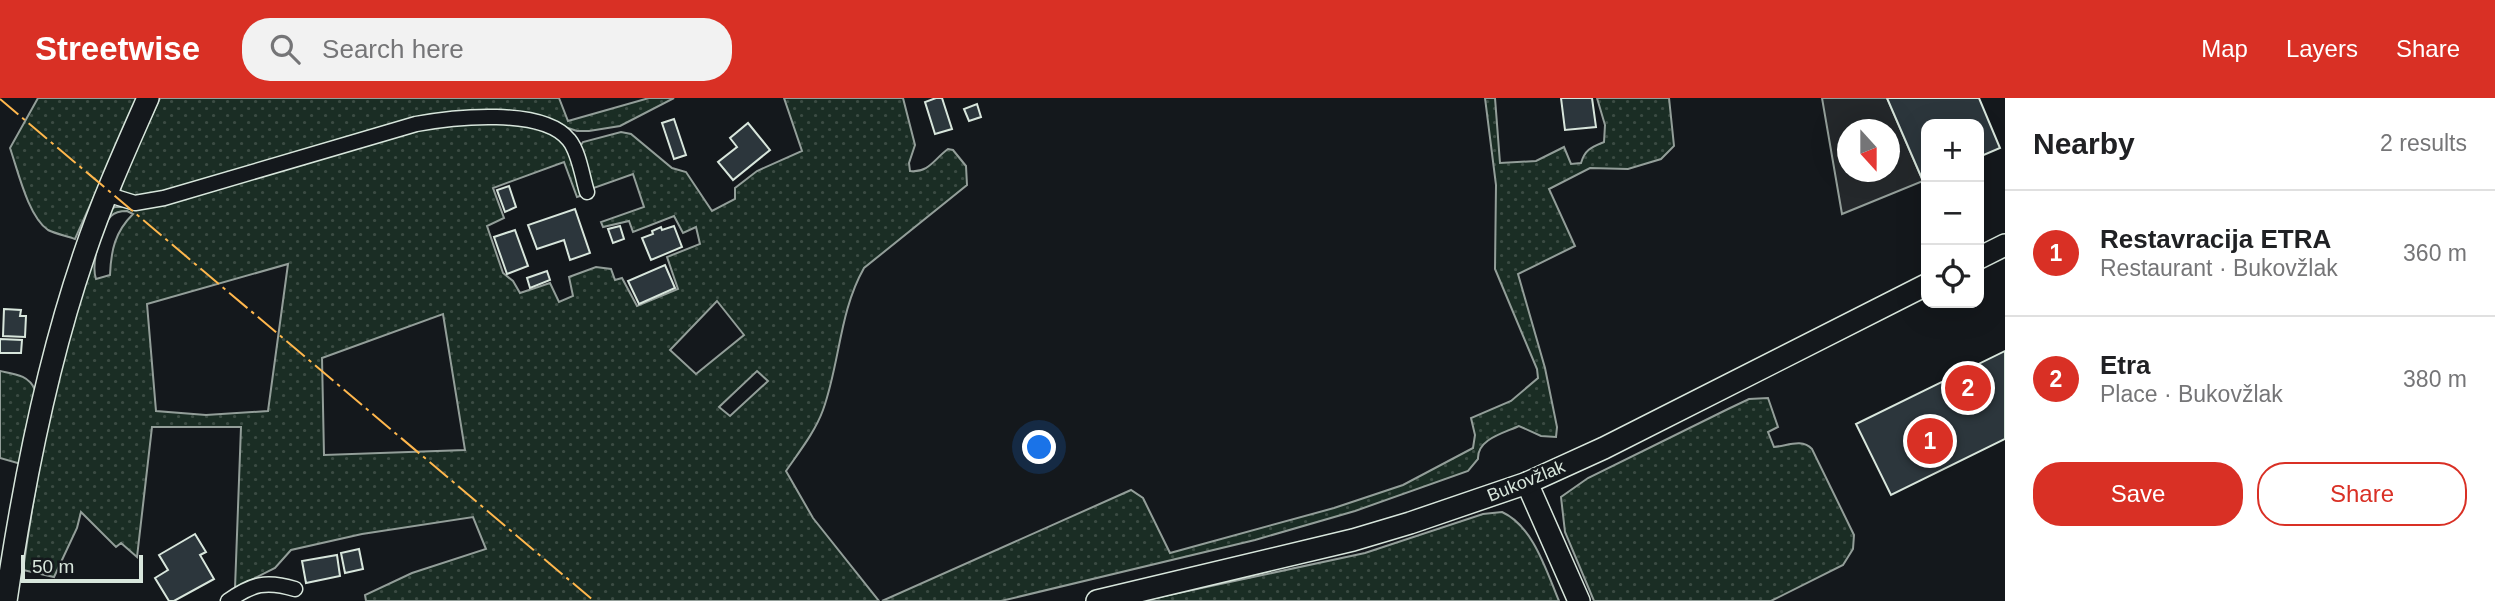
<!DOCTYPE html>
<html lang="en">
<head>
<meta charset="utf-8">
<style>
	:root { --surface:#fff; --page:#f2f2f2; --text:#202124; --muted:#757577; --line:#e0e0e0; --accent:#d93025 }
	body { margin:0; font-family:Arial,sans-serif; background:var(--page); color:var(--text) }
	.controls { position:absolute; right:21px; top:21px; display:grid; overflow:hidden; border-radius:14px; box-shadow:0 7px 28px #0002 }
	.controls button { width:63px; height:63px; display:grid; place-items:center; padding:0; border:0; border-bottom:2px solid var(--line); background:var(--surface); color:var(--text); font:35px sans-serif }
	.compass { position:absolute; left:1837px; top:21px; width:63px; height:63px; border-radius:50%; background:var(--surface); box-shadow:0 7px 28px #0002; rotate:159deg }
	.scale { position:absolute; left:21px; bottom:18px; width:122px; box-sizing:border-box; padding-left:7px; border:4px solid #d8e6dc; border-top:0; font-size:19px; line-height:24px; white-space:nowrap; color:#d8e6dc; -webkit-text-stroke:5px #14181c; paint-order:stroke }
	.you { position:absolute; left:1040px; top:350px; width:24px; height:24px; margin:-18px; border:5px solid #fff; border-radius:50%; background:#1a73e8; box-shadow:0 0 0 10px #1a73e833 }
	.badge { display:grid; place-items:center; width:46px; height:46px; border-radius:50%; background:var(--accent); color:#fff; font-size:23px; font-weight:700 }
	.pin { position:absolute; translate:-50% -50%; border:4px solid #fff; box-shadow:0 2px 7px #0006 }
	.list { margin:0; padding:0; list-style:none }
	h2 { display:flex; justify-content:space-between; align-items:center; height:91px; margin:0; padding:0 28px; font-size:30px }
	h2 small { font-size:23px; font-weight:400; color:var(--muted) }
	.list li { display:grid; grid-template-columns:46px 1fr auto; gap:21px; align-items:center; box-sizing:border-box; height:126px; padding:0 28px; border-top:2px solid var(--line) }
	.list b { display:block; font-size:26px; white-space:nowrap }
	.list p { margin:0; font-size:23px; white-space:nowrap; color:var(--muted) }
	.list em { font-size:23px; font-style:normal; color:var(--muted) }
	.actions { display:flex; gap:14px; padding:21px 28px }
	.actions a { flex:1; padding:16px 0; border:2px solid var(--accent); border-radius:28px; text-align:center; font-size:24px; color:var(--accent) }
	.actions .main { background:var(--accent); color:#fff }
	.icon { flex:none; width:38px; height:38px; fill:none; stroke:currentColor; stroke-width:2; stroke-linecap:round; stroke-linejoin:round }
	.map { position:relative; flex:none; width:2005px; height:503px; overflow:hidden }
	header { display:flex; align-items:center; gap:42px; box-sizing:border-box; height:98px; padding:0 35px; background:var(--accent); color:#fff }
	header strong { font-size:33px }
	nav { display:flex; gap:38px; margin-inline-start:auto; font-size:24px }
	.search { width:490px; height:63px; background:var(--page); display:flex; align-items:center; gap:18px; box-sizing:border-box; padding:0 24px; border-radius:28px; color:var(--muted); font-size:26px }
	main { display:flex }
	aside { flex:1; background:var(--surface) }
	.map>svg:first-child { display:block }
	.grass { fill:url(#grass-dots); stroke:#939e99; stroke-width:2; fill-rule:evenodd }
	.parking { fill:#24282b; stroke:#939e99; stroke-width:2; fill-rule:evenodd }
	.building { fill:#2c363c; stroke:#d8e6dc; stroke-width:2 }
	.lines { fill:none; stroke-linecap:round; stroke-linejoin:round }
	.street-casing { stroke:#d8e6dc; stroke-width:17 }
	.secondary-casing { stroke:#d8e6dc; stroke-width:24 }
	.street { stroke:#14181c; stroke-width:14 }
	.secondary { stroke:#14181c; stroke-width:21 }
	.power { stroke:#ffb74d; stroke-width:2; stroke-dasharray:24 5 3.5 5; stroke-linecap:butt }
	.labels { text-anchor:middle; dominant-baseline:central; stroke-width:5; stroke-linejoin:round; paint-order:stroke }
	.street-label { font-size:18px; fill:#d8e6dc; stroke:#14181c }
</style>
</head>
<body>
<header>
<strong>Streetwise</strong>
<div class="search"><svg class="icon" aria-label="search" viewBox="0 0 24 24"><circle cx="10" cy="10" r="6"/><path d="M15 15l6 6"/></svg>Search here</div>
<nav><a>Map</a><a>Layers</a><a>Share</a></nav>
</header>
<main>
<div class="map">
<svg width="2005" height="503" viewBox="0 0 2005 503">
	<defs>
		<pattern id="grass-dots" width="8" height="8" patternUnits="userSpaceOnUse" patternTransform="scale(1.75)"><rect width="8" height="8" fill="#1a2d24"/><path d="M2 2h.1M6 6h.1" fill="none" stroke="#3b4b43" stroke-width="1.8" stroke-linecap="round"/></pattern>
	</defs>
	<rect width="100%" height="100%" fill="#14181c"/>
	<!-- grass -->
	<g class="grass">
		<path d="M 38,0 L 138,0 L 75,141 C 67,138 56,136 48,132 C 28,118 18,73 10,50 Z"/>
		<path d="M 160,0 L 559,0 L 568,23 L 649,0 L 674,0 L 620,28 L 589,33 L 577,33 L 541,21 L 471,14 L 137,101 L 122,96 L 119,88 Z"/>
		<path d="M 784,0 L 903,0 L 915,47 L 909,65 L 910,73 C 929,75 934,61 948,51 L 953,52 L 966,68 L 967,87 L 864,170 C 839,214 840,265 823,312 C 815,334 799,354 786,373 L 813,420 L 879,503 L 366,503 L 365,497 L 412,475 L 486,451 L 473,419 L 362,436 L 291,452 L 275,470 L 235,490 L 241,329 L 152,329 L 137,459 L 121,445 L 116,449 L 81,414 L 77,430 L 54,479 L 23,472 C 36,379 53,288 78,198 C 86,169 98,140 108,112 L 115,109 L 137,109 L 418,28 L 478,24 L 537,28 L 565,43 L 583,97 L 577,99 L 564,64 L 493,90 L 504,120 L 487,128 L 503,175 L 513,183 L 520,195 L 550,185 L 559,204 L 573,198 L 569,179 L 596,169 L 611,171 L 615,182 L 622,180 L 637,208 L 678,191 L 667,159 L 700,146 L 696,129 L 683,135 L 674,118 L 633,134 L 629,123 L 603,129 L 601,124 L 644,109 L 633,76 L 591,91 L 579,50 L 583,44 L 621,34 L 631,36 L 672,70 L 686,74 L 712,113 L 735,101 L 735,90 L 757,73 L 802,53 ZM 127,113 L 133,116 C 115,134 111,152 110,177 L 96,181 C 91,167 100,129 111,118 C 115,114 121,113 127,113 ZM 288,166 L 268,313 L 206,317 L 156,313 L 147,206 ZM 717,203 L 744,237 L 696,276 L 670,252 ZM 443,216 L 465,352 L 324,357 L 322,260 ZM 757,273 L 768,283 L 730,318 L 719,309 Z"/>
		<path d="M 1485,0 L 1495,0 L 1500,65 L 1536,63 L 1564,49 L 1571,66 L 1581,65 C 1585,51 1592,49 1604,44 L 1605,27 L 1597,0 L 1669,0 L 1674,48 L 1661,61 L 1628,71 L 1590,70 L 1549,91 L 1575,148 L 1518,176 L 1545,270 L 1557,329 L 1556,339 L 1541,338 L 1519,328 C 1504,335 1477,341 1478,361 L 1468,373 L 1355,413 L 1255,442 L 1001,503 L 882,503 L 1131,392 L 1143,400 L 1170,455 L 1334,410 L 1403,387 L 1473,350 L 1475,337 L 1471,320 L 1511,303 L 1538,280 L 1537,271 L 1495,171 L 1496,87 Z"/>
		<path d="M 0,273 C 15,276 29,277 35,292 L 21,366 L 0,360 Z"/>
		<path d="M 1768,300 L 1778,329 L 1768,334 L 1774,349 C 1787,348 1802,340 1812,351 L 1854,437 L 1853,451 L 1843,467 L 1771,503 L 1594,503 L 1565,434 L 1561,399 L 1588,380 L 1728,311 L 1749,301 Z"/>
		<path d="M 1502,414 C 1533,428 1546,472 1559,503 L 1141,503 L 1365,455 L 1483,416 Z"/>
	</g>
	<!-- parking -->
	<path class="parking" d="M 1822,0 L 1887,0 L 1923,83 L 1842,116 ZM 1848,32 L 1890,32 L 1890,74 L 1848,74 Z"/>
	<!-- building -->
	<g class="building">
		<path d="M 936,0 L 942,0 L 952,31 L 935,36 L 925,4 Z"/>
		<path d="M 1561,0 L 1592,0 L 1596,29 L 1565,32 Z"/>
		<path d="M 1887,0 L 1979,0 L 2000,50 L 1979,59 L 1979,26 L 1926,26 L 1926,81 L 1923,83 Z"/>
		<path d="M 977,6 L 981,19 L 969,23 L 964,11 Z"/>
		<path d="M 674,21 L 686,57 L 674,61 L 662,25 Z"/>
		<path d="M 748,25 L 770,52 L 733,82 L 718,64 L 737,49 L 730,40 Z"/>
		<path d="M 509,88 L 516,109 L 505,114 L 497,92 Z"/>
		<path d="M 575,111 L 590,155 L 570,162 L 564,142 L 537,151 L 528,127 Z"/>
		<path d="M 620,128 L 624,141 L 613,145 L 608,131 Z"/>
		<path d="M 674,128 L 682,149 L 651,162 L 642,140 L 653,136 L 652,133 L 661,129 L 662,132 Z"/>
		<path d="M 515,132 L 528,168 L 507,176 L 494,139 Z"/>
		<path d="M 665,167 L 675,190 L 639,206 L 628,183 Z"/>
		<path d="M 547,173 L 550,182 L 530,190 L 527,180 Z"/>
		<path d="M 4,211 L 21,212 L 20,218 L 26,218 L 25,239 L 3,238 Z"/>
		<path d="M 0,241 L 22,242 L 21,255 L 0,255 Z"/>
		<path d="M 2005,253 L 2005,341 L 1891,397 L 1856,326 Z"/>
		<path d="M 195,436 L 206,454 L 200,457 L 214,481 L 174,503 L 169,503 L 155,480 L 168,472 L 159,457 Z"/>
		<path d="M 359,451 L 363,471 L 345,475 L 341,455 Z"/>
		<path d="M 337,457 L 340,478 L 306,485 L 302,463 Z"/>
	</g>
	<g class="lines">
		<!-- street casing -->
		<g class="street-casing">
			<g id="street">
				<path d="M 106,96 L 135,105 L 164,100 L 416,26 C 453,19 543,9 569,42 C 579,54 582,78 587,94"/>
				<path d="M 228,503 C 252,486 266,482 295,491"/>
			</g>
		</g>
		<!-- secondary casing -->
		<g class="secondary-casing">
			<g id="secondary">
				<path d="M 1979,160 L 2005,147"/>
				<path d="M 1527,385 L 1579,503"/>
				<path d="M 6,503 C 23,387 46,268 84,157 C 102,103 125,52 148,0"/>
				<path d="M 1097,503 L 1353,442 L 1410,425 L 1527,385 L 1604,350 L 1926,187"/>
			</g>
		</g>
		<!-- street -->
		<use href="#street" class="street"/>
		<!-- secondary -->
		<use href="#secondary" class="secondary"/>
		<!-- power -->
		<path class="power" d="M 0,1 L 594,503"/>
	</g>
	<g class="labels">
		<!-- street labels -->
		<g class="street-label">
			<text transform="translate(1526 383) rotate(-22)">Bukovžlak</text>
		</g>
	</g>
</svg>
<div class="controls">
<button>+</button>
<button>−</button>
<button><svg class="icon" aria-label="locate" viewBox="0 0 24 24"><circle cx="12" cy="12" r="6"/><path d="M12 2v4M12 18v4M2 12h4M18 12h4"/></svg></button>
</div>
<svg class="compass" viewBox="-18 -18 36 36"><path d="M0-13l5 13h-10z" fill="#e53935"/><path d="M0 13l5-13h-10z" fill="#757577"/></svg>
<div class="scale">50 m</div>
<div class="you"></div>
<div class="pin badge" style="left:1930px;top:343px">1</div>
<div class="pin badge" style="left:1968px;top:290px">2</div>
</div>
<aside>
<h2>Nearby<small>2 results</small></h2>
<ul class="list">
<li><span class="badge">1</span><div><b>Restavracija ETRA</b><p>Restaurant · Bukovžlak</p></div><em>360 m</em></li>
<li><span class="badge">2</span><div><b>Etra</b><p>Place · Bukovžlak</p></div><em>380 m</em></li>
</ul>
<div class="actions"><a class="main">Save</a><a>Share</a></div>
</aside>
</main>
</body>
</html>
